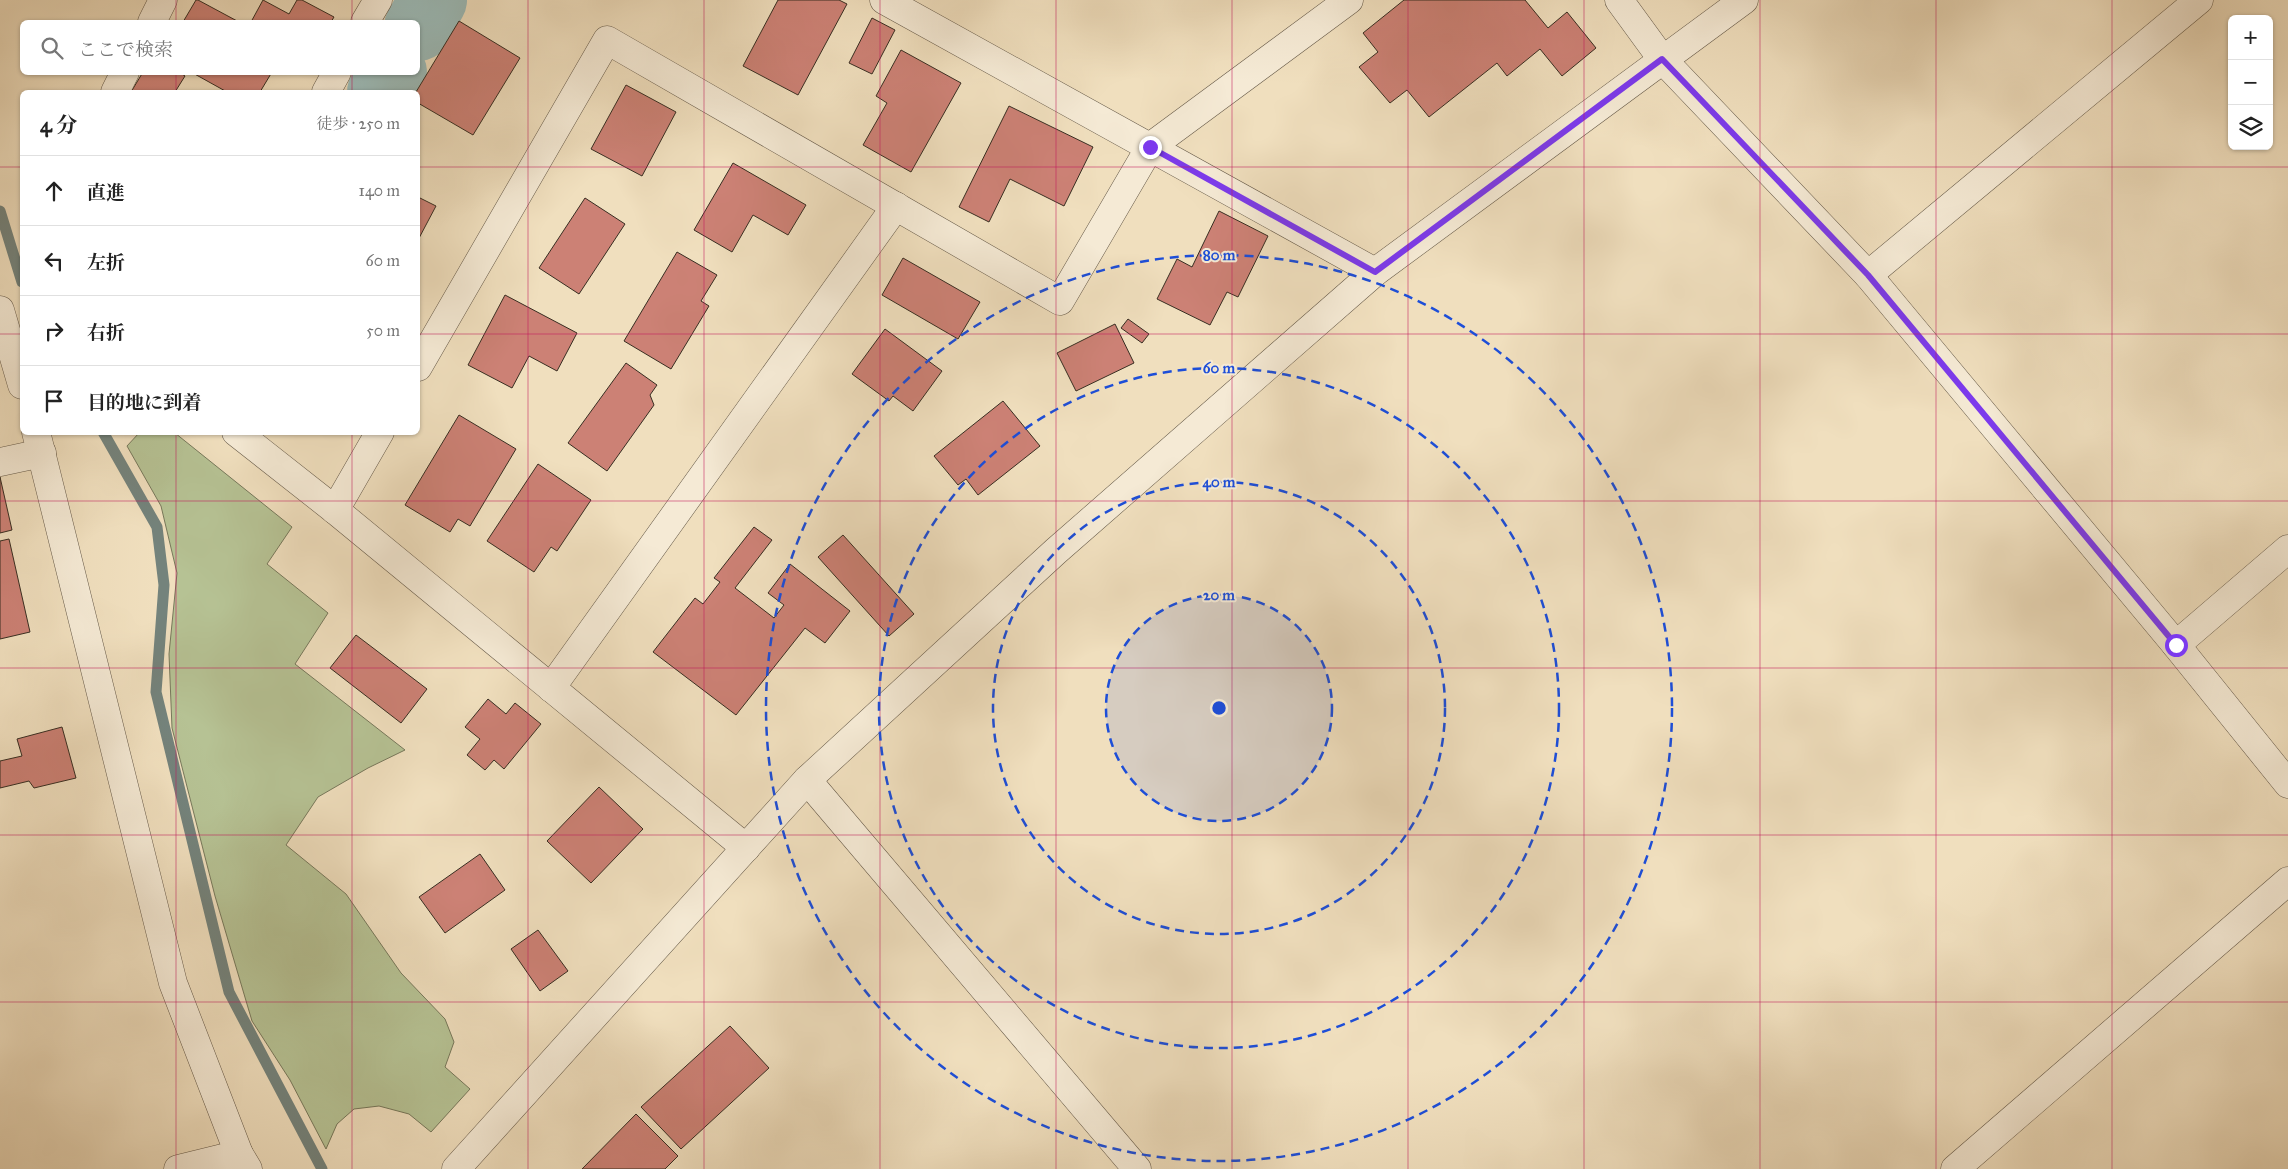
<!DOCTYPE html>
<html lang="ja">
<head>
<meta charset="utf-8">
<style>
	:root { --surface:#fff; --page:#f2f2f2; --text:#222; --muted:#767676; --line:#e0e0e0 }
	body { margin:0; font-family:"IM FELL Great Primer","Noto Serif JP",serif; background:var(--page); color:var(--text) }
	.controls { position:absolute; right:15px; top:15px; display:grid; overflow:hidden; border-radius:8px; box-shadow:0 1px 4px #0004 }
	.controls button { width:45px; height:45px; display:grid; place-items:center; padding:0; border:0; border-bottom:1px solid var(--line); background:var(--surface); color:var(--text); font:25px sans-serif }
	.stop { position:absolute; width:15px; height:15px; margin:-11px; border:4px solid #7c3aed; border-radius:50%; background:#fff }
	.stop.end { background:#7c3aed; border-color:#fff; box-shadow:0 1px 5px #0008 }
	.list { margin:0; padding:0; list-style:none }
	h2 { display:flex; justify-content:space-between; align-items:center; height:65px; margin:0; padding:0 20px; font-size:21px }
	h2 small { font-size:16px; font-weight:400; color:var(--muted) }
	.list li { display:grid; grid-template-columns:32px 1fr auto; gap:15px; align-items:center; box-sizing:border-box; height:70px; padding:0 20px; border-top:1px solid var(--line) }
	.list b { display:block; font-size:19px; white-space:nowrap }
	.list em { font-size:16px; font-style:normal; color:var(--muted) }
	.icon { flex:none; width:28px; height:28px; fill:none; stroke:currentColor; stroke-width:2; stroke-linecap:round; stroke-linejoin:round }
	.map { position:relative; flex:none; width:2288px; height:1169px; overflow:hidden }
	.search { position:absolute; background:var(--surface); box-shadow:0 1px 4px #0004; left:20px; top:20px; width:400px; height:55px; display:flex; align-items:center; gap:12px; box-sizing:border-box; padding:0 18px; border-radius:8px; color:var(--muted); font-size:19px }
	.panel { position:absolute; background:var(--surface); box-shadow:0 1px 4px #0004; left:20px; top:90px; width:400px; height:345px; border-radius:8px }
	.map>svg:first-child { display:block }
	.green { fill:#b6c294; stroke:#77785b }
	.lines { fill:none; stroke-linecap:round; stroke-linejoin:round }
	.stream { stroke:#74837c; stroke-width:11 }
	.river { stroke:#9cbbb8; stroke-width:68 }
	.building { fill:#cc8175; stroke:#382e22 }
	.minor-casing { stroke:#665a49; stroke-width:29 }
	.minor { stroke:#f5ead5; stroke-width:28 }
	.route { stroke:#7c3aed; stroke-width:6 }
	.grid { fill:none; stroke:#c2185b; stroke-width:1; stroke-opacity:0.55 }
	.ring { fill:none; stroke:#1d4ed8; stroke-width:2.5; stroke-dasharray:9 6 }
	.centre { fill:#1d4ed8; stroke:#f5ead5; stroke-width:2.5 }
	.ring-label { font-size:15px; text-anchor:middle; font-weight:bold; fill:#1d4ed8; stroke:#f5ead5; stroke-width:4; stroke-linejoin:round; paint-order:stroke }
</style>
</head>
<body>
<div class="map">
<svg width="2288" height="1169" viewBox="0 0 2288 1169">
	<rect width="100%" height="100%" fill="#f0dfbe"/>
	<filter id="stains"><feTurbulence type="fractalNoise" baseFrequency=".004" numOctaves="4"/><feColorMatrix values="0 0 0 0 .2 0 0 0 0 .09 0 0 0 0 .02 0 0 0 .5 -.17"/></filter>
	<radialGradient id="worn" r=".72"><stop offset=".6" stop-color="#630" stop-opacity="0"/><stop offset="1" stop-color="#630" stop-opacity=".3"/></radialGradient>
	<!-- green -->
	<path class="green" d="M 139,433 L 175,433 L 292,527 L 267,564 L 328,613 L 295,664 L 405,750 L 368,768 L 318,797 L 286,845 L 346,894 L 401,973 L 445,1019 L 454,1042 L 445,1067 L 470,1089 L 431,1132 L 409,1114 L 379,1106 L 354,1109 L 337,1124 L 326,1149 L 290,1080 L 252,1021 L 215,896 L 172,728 L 169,654 L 177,573 L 161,506 L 127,446 Z"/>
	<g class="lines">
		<!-- stream -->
		<g class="stream">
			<path d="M 0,211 L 22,282"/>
			<path d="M 103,432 L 157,527 L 164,585 L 156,692 L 229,992 L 322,1169"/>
		</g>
		<!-- river -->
		<g class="river">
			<path d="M 418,27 L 433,0"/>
			<path d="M 381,92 L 393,72"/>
		</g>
	</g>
	<!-- building -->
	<g class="building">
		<path d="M 196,0 L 198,0 L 239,22 L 183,22 Z"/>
		<path d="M 263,0 L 289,14 L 297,0 L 302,0 L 334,17 L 331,22 L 251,22 Z"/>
		<path d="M 778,0 L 839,0 L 847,4 L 798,95 L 743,66 Z"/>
		<path d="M 1404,0 L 1525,0 L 1548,28 L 1567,12 L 1596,48 L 1562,76 L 1540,49 L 1507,76 L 1497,63 L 1429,117 L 1407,90 L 1390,103 L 1359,67 L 1378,52 L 1363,33 Z"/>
		<path d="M 872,18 L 895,30 L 872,74 L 849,63 Z"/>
		<path d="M 459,21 L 520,58 L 473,135 L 418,103 L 416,92 Z"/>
		<path d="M 901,50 L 961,83 L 911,172 L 863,145 L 887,103 L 876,96 Z"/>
		<path d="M 143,72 L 179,72 L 185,76 L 175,92 L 131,92 Z"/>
		<path d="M 191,72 L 272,72 L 260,92 L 227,92 Z"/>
		<path d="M 626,85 L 676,112 L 642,176 L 591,149 Z"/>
		<path d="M 1009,106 L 1093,147 L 1064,206 L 1010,179 L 989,222 L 959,207 Z"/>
		<path d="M 733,163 L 806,205 L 788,235 L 753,215 L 732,252 L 694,230 Z"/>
		<path d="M 418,197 L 436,206 L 418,240 Z"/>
		<path d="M 585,198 L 625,224 L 579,294 L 539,268 Z"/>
		<path d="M 1219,211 L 1268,236 L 1238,297 L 1227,292 L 1210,325 L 1157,299 L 1177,259 L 1192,267 Z"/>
		<path d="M 677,252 L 717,275 L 701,301 L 709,306 L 671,369 L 624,341 Z"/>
		<path d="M 903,258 L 980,302 L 958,339 L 882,295 Z"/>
		<path d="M 505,295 L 577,333 L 557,371 L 529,356 L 512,388 L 468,365 Z"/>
		<path d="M 1128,319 L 1149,334 L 1142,343 L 1121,328 Z"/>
		<path d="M 1115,324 L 1134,363 L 1076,391 L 1057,353 Z"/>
		<path d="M 885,329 L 942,371 L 913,411 L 893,396 L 889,401 L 852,374 Z"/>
		<path d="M 626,363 L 657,385 L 650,395 L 654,405 L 607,471 L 568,443 Z"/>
		<path d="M 1003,401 L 1040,446 L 978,495 L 966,479 L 958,485 L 934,456 Z"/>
		<path d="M 459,415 L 516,449 L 470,526 L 458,519 L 450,532 L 405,505 Z"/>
		<path d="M 538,464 L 591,500 L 557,551 L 551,547 L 534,572 L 487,541 Z"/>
		<path d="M 0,477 L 12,530 L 0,533 Z"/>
		<path d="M 754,527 L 772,540 L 735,588 L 774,618 L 784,605 L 768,593 L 790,564 L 850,611 L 825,643 L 805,628 L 736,715 L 653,652 L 695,598 L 703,604 L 720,582 L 714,578 Z"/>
		<path d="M 843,535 L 914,614 L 889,636 L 818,557 Z"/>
		<path d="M 9,539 L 30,632 L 0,639 L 0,541 Z"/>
		<path d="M 356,635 L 427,689 L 401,723 L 330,668 Z"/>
		<path d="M 488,699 L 506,714 L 515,703 L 541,724 L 504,769 L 494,760 L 485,770 L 467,755 L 480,739 L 465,727 Z"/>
		<path d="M 62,727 L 76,778 L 34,788 L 29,781 L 0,788 L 0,761 L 22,756 L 17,739 Z"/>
		<path d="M 599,787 L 643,829 L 591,883 L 547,841 Z"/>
		<path d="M 480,854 L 505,890 L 445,933 L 419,897 Z"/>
		<path d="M 538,930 L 568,971 L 540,991 L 511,949 Z"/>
		<path d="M 730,1026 L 769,1068 L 681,1149 L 641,1107 Z"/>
		<path d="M 636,1114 L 678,1156 L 665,1169 L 582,1169 Z"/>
	</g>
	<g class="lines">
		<!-- minor casing -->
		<g class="minor-casing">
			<g id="minor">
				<path d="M 884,0 L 1375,272"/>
				<path d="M 1619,0 L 1662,59 L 1868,275 L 2176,645 L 2288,784"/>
				<path d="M 152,22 L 163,0"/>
				<path d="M 365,22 L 378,0"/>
				<path d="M 115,92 L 125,72"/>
				<path d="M 326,92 L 337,72"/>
				<path d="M 1868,275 L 2199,0"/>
				<path d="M 0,310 L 22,385"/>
				<path d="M 418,367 L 607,40 L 1060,301 L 1150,147 L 1349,0"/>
				<path d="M 36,432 L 173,983 L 239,1154 L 248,1169"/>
				<path d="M 236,432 L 335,510 L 746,848"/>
				<path d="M 0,462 L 42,453"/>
				<path d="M 335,510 L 380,432"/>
				<path d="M 2176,645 L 2288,549"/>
				<path d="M 551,688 L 896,206"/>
				<path d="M 807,780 L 1137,1169"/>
				<path d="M 178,1169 L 239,1154"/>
				<path d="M 456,1169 L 807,780 L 1056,551 L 1375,272 L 1744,0"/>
				<path d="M 1955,1169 L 2288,881"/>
			</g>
		</g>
		<!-- minor -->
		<use href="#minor" class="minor"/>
	</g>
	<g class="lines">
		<!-- route -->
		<path class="route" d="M 1150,147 L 1375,272 L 1662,59 L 1868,275 L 2176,645"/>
	</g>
	<!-- grid -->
	<path class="grid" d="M 176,0 L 176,22M 352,0 L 352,22M 528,0 L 528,1169M 704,0 L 704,1169M 880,0 L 880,1169M 1056,0 L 1056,1169M 1232,0 L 1232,1169M 1408,0 L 1408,1169M 1584,0 L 1584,1169M 1760,0 L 1760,1169M 1936,0 L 1936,1169M 2112,0 L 2112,1169M 176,72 L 176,92M 352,72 L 352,92M 0,167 L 22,167M 418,167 L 2288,167M 0,334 L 22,334M 418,334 L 2288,334M 176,432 L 176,1169M 352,432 L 352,1169M 0,501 L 2288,501M 0,668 L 2288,668M 0,835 L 2288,835M 0,1002 L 2288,1002"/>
	<!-- distance rings -->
	<circle cx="1219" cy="708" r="113" fill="#1d4ed8" fill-opacity=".12"/>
	<g class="ring">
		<circle cx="1219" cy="708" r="113"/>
		<circle cx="1219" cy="708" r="226"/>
		<circle cx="1219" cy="708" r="340"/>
		<circle cx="1219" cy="708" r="453"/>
	</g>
	<circle cx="1219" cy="708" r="8" class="centre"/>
	<g class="ring-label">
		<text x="1219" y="260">80 m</text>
		<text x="1219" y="373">60 m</text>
		<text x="1219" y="487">40 m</text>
		<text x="1219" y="600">20 m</text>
	</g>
	<rect width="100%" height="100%" filter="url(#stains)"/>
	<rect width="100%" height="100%" fill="url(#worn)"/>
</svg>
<div class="controls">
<button>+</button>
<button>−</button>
<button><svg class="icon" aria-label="layers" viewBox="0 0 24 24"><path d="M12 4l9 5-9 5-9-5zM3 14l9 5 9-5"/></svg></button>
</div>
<div class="stop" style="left:2176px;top:645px"></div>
<div class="stop end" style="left:1150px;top:147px"></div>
<div class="search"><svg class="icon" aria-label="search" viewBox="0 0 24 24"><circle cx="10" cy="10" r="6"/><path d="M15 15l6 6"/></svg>ここで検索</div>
<section class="panel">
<h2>4 分<small>徒歩 · 250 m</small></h2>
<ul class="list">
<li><svg class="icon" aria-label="ahead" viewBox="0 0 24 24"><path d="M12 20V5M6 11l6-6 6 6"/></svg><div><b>直進</b></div><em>140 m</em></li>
<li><svg class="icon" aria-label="left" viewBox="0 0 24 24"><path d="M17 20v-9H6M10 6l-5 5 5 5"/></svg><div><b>左折</b></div><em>60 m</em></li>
<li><svg class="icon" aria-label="right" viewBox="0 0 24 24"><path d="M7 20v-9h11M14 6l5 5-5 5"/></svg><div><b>右折</b></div><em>50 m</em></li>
<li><svg class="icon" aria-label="arrive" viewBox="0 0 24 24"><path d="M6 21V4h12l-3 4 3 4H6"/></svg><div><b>目的地に到着</b></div></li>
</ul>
</section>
</div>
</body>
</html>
